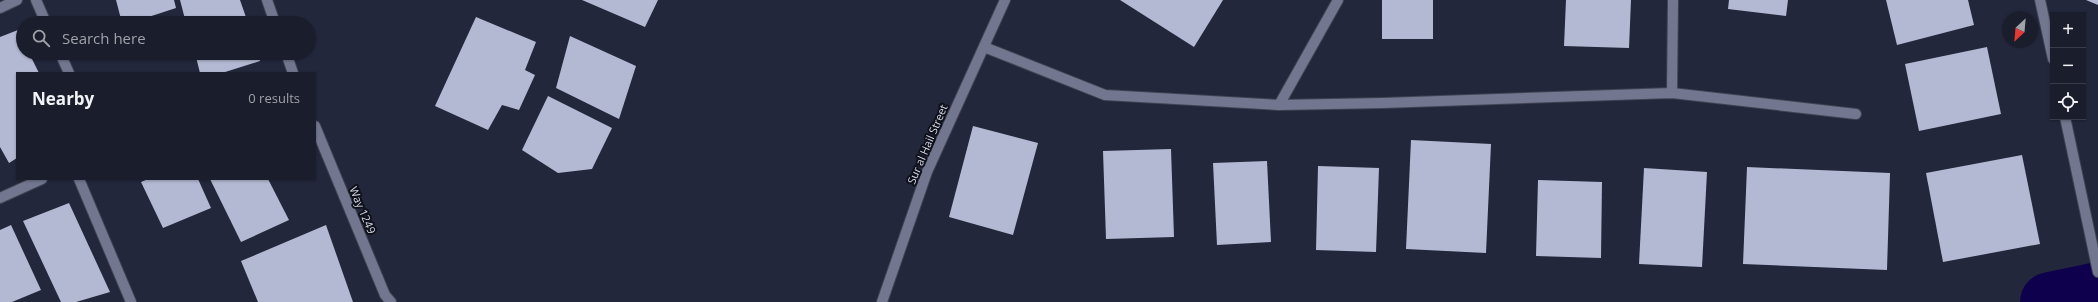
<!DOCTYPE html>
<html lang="en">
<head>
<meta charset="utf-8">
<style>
	:root { --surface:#1a1d2c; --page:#232634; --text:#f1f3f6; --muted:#9fa2a9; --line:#383b48 }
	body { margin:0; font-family:"Open Sans",sans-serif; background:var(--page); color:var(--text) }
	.controls { position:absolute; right:12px; top:12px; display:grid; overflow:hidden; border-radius:0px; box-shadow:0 1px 3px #0004 }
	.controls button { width:36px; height:36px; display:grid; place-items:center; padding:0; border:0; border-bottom:1px solid var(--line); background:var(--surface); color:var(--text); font:20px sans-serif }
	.compass { position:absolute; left:2002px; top:12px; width:36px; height:36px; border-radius:50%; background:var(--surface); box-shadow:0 1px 3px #0004; rotate:206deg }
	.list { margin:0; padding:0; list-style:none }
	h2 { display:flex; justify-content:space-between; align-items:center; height:52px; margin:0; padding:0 16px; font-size:17px }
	h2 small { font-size:13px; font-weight:400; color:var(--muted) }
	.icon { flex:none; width:22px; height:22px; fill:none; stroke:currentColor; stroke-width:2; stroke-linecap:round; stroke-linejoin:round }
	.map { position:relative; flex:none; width:2098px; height:302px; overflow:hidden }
	.search { position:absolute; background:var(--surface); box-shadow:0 1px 3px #0004; left:16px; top:16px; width:300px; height:44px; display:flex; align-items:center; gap:10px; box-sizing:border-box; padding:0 14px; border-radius:22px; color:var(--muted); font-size:15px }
	.panel { position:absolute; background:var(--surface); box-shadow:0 1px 3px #0004; left:16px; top:72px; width:300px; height:108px; border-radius:0px }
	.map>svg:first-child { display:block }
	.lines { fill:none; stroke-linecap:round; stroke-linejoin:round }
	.river { stroke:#0f004e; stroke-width:60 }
	.building { fill:#b4b9d3 }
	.street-casing { stroke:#414354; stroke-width:12 }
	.secondary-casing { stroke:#414354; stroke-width:12 }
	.street { stroke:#72778f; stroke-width:10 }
	.secondary { stroke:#72778f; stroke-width:10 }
	.labels { text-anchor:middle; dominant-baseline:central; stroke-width:4; stroke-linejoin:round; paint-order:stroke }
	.street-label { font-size:11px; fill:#d5d8e5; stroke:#0f111a }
</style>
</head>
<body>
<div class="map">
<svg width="2098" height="302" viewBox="0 0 2098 302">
	<rect width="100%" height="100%" fill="#23273b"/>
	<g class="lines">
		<!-- river -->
		<path class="river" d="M 2050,302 L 2098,292"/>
	</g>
	<!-- building -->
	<g class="building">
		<path d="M 116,0 L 174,0 L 176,8 L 130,23 L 122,23 Z"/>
		<path d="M 180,0 L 240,0 L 248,23 L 186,23 Z"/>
		<path d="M 582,0 L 658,0 L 645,27 Z"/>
		<path d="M 1120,0 L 1223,0 L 1194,47 Z"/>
		<rect x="1382" y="0" width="51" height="39"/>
		<path d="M 1566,0 L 1631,0 L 1629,48 L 1564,46 Z"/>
		<path d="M 1729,0 L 1788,0 L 1786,16 L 1728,9 Z"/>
		<path d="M 1886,0 L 1968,0 L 1974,25 L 1897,45 Z"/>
		<path d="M 2086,0 L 2098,0 L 2098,5 Z"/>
		<path d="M 476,17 L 536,42 L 525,70 L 535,75 L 519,110 L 502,105 L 488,130 L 435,106 Z"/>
		<path d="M 18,30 L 23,40 L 23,53 L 29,53 L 39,73 L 17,73 L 17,158 L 9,163 L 0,147 L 0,37 Z"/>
		<path d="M 570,36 L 636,66 L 619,119 L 556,88 Z"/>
		<path d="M 1987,47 L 2001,114 L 1919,131 L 1905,64 Z"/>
		<path d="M 195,53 L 258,53 L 260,61 L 222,73 L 200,73 Z"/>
		<path d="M 548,96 L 612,128 L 592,169 L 558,173 L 522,150 Z"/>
		<path d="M 973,126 L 1038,143 L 1013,235 L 949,217 Z"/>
		<path d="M 1411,140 L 1491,144 L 1486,253 L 1406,249 Z"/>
		<path d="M 1171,149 L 1174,237 L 1106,239 L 1103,151 Z"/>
		<path d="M 2022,155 L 2040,244 L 1943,262 L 1926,173 Z"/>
		<path d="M 1267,161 L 1271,242 L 1217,245 L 1213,163 Z"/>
		<path d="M 1318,166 L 1379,168 L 1376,252 L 1316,250 Z"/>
		<path d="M 1747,167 L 1890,173 L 1887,270 L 1743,264 Z"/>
		<path d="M 1644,168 L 1707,172 L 1702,267 L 1639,264 Z"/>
		<path d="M 148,179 L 198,179 L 211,208 L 163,228 L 141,182 Z"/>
		<path d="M 210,179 L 268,179 L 289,220 L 241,242 Z"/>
		<path d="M 1538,180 L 1602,182 L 1601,258 L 1536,256 Z"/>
		<path d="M 69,203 L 110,292 L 76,302 L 61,302 L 23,221 Z"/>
		<path d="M 11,225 L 41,290 L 12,302 L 0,302 L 0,230 Z"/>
		<path d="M 326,225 L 353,302 L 258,302 L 241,261 Z"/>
	</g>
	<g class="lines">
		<!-- street casing -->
		<g class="street-casing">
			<g id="street">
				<path d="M 36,0 L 46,23"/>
				<path d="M 2040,0 L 2053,59"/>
				<path d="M 0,8 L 17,0"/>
				<path d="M 984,47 L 1105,95 L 1279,105 L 1383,103 L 1672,93 L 1856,114"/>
				<path d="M 60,53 L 69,73"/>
				<path d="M 1672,93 L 1673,0"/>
				<path d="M 1279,105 L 1338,0"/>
				<path d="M 2065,117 L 2098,272"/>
				<path d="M 79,179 L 131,302"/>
				<path d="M 0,198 L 42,179"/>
				<path d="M 882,302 L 927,172 L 1005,0"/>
			</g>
		</g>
		<!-- secondary casing -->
		<g class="secondary-casing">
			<g id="secondary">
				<path d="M 267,0 L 275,23"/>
				<path d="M 286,53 L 293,73"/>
				<path d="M 315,126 L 385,295 L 391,302"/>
			</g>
		</g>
		<!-- street -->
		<use href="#street" class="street"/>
		<!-- secondary -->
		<use href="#secondary" class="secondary"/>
	</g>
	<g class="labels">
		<!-- street labels -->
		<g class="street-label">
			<text transform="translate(927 144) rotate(-67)">Sur al Hail Street</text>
			<text transform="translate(363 210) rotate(67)">Way 1249</text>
		</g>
	</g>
</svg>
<div class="controls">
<button>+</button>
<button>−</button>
<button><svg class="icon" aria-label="locate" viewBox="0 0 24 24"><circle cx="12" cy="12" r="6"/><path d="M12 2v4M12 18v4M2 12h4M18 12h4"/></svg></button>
</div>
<svg class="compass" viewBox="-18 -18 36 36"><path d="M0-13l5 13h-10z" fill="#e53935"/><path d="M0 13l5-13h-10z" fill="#9fa2a9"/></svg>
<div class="search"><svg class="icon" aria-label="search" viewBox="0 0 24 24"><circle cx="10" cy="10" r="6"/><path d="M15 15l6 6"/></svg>Search here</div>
<section class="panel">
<h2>Nearby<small>0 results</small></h2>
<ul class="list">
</ul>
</section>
</div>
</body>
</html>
